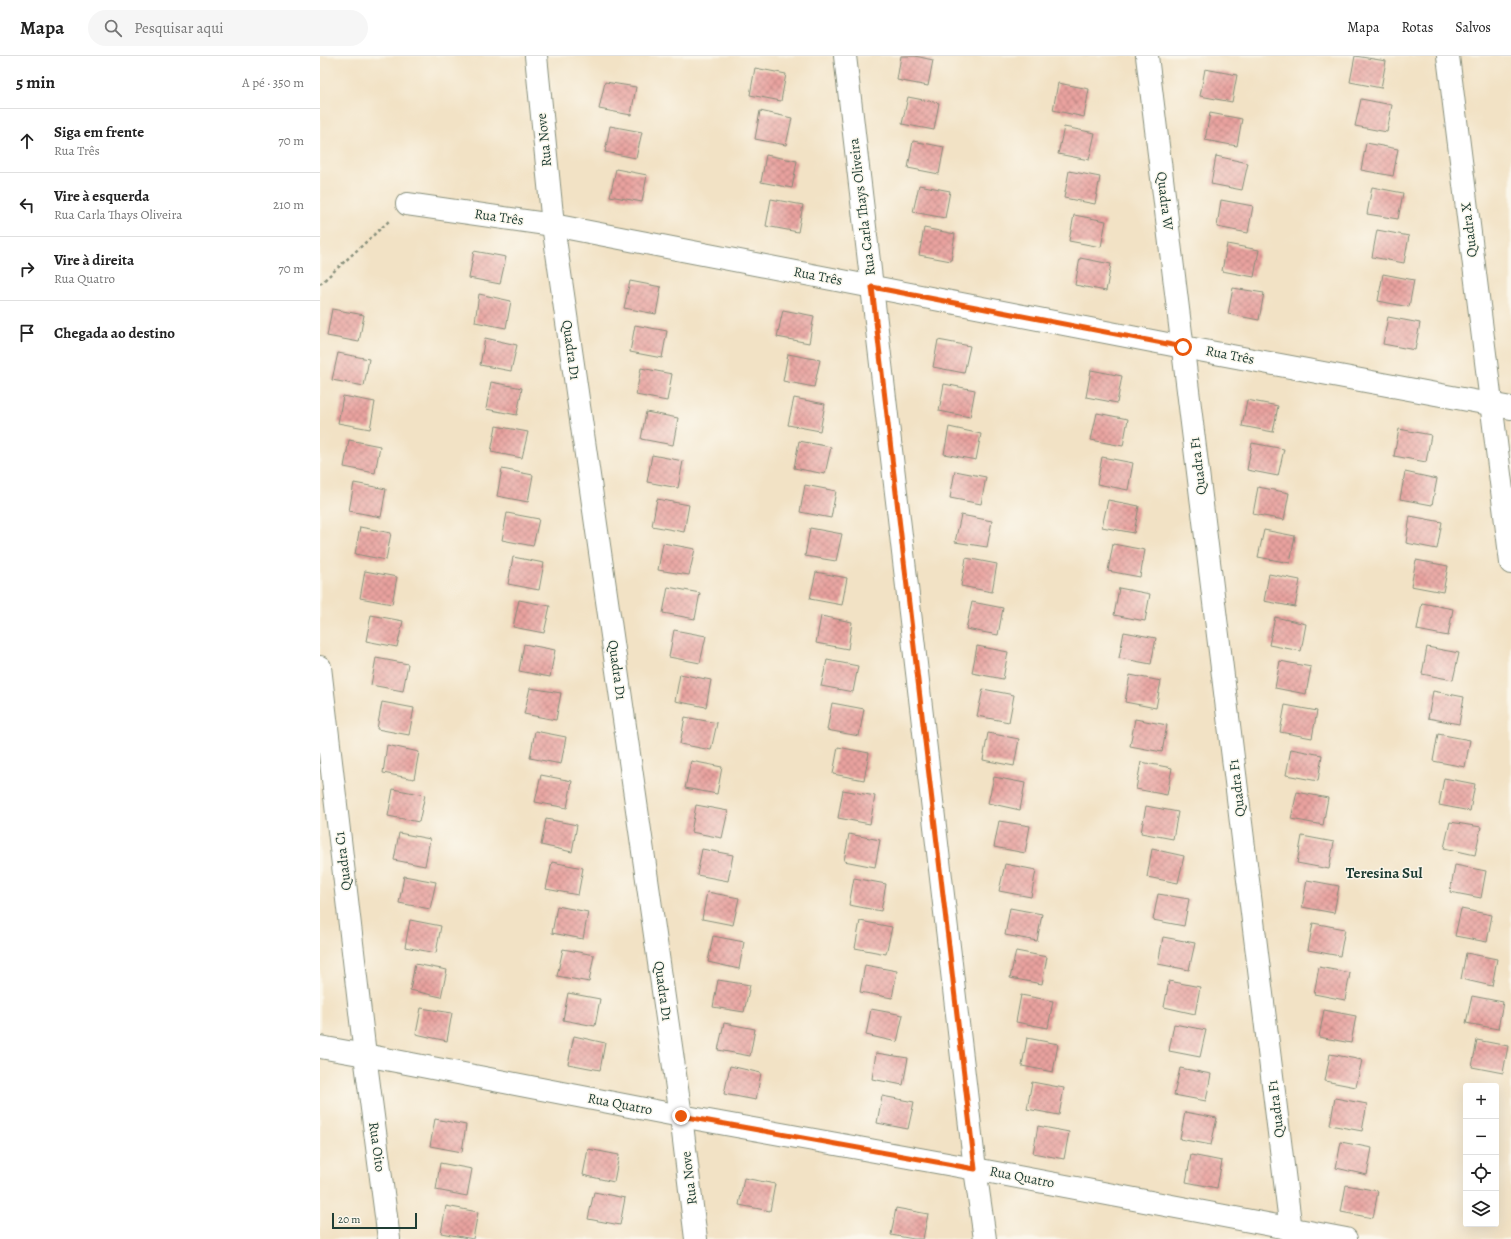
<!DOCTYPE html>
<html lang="pt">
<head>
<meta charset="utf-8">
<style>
	:root { --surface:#fff; --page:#f6f6f6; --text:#222; --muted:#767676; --line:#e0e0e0 }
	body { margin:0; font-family:Alegreya,serif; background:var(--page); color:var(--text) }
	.controls { position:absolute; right:12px; bottom:12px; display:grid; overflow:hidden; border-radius:4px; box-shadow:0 4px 16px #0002 }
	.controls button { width:36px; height:36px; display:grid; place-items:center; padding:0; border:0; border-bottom:1px solid var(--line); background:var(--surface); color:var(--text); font:20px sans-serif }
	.scale { position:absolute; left:12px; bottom:10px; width:85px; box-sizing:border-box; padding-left:4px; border:2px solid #1f3d34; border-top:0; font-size:11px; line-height:14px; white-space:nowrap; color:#1f3d34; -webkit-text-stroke:3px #fbf7ec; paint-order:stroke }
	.stop { position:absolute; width:12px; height:12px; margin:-9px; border:3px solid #ea580c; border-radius:50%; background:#fff }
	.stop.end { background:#ea580c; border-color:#fff; box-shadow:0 1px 4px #0008 }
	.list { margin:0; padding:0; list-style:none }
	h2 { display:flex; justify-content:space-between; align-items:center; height:52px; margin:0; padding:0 16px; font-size:17px }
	h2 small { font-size:13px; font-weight:400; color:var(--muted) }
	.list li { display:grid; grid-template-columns:26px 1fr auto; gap:12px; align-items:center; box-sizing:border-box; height:64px; padding:0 16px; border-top:1px solid var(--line) }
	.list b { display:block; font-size:15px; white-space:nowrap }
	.list p { margin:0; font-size:13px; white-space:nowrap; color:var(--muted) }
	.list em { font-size:13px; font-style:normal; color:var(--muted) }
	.icon { flex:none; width:22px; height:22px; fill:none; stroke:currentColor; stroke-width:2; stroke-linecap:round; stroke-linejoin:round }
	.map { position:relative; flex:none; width:1191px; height:1183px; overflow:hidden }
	header { display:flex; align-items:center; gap:24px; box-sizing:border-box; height:56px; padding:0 20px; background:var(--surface); border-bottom:1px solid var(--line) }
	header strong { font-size:19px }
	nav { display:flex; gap:22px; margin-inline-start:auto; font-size:14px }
	.search { width:280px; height:36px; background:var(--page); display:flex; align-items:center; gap:10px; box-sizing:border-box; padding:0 14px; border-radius:22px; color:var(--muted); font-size:15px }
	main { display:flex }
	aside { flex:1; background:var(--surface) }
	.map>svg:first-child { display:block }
	.building { fill:url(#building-cross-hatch) }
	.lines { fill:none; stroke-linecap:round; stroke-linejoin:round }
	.street-casing { stroke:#88907c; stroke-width:24 }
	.path { stroke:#88907c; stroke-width:2.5; stroke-dasharray:3 3; stroke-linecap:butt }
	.street { stroke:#fff; stroke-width:22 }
	.route { stroke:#ea580c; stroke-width:5 }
	.labels { text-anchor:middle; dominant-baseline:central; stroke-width:3; stroke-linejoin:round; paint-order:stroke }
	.street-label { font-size:14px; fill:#1f3d34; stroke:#fbf7ec }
	.neighbourhood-label { font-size:15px; font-weight:bold; fill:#1f3d34; stroke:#fbf7ec }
</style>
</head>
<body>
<header>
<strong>Mapa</strong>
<div class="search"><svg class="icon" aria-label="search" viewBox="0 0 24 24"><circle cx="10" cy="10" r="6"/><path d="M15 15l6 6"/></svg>Pesquisar aqui</div>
<nav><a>Mapa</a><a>Rotas</a><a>Salvos</a></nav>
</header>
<main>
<aside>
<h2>5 min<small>A pé · 350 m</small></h2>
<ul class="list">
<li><svg class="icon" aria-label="ahead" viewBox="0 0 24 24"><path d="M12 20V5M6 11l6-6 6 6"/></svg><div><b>Siga em frente</b><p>Rua Três</p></div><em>70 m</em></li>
<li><svg class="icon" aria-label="left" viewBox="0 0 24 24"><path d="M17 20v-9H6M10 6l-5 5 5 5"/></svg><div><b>Vire à esquerda</b><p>Rua Carla Thays Oliveira</p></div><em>210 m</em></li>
<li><svg class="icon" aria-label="right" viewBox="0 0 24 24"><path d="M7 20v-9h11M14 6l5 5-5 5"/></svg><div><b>Vire à direita</b><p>Rua Quatro</p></div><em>70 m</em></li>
<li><svg class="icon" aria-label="arrive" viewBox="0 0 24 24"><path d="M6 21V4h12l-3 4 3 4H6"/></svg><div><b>Chegada ao destino</b></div></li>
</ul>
</aside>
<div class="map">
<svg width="1191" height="1183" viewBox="0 0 1191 1183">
	<defs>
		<pattern id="building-cross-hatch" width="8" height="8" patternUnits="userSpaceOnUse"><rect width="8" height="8" fill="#e9a29f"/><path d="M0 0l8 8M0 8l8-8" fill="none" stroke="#bc8582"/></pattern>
	</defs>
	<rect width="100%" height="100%" fill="#fbf7ec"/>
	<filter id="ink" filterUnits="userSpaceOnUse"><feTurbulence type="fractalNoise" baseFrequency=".025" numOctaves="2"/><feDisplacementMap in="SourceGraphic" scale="8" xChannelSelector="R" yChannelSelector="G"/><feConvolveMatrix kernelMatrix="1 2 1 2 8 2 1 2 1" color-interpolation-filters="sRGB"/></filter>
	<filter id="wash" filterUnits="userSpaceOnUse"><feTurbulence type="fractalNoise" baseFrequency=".012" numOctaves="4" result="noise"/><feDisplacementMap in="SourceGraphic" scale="16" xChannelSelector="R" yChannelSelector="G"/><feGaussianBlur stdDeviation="0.9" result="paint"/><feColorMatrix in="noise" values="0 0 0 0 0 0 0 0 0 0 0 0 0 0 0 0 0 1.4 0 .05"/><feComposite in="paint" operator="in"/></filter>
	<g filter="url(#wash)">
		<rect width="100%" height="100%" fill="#f2e2c5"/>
		<g id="blocks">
			<!-- building -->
			<g class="building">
				<path d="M 581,0 L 595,0 L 613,4 L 608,30 L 577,24 Z"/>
				<path d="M 1035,0 L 1066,5 L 1061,32 L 1030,26 Z"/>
				<path d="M 435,12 L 466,18 L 461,45 L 430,39 Z"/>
				<path d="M 885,13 L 917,19 L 912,46 L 880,40 Z"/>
				<path d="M 285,26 L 316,31 L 311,59 L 279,53 Z"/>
				<path d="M 738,27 L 769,33 L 764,61 L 733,54 Z"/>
				<path d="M 588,41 L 619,47 L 614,74 L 582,68 Z"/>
				<path d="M 1041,43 L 1072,49 L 1067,76 L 1035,70 Z"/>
				<path d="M 440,55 L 472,62 L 466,89 L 435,83 Z"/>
				<path d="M 890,57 L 922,63 L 917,90 L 885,84 Z"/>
				<path d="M 290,70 L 322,76 L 316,102 L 285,96 Z"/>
				<path d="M 744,71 L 775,77 L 769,104 L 738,98 Z"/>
				<path d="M 593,85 L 624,91 L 619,118 L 588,112 Z"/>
				<path d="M 1046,87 L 1078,93 L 1073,120 L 1041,114 Z"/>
				<path d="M 446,99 L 477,105 L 472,132 L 441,126 Z"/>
				<path d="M 896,100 L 928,107 L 922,134 L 891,128 Z"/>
				<path d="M 296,113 L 327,119 L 322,146 L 290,140 Z"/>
				<path d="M 749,115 L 780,121 L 775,148 L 744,142 Z"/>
				<path d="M 599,129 L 630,135 L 625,162 L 593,156 Z"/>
				<path d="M 1052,131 L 1083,137 L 1078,163 L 1047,158 Z"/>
				<path d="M 451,143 L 483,149 L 478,176 L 446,170 Z"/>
				<path d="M 901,144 L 933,150 L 928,177 L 897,171 Z"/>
				<path d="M 754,159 L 786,165 L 781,191 L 749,185 Z"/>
				<path d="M 604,172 L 635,178 L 631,205 L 599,199 Z"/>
				<path d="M 1057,174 L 1089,180 L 1084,207 L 1052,201 Z"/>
				<path d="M 907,188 L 939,194 L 934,221 L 902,215 Z"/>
				<path d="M 154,195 L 186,201 L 180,228 L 149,222 Z"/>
				<path d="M 760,202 L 791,208 L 786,235 L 755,229 Z"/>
				<path d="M 1063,218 L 1094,224 L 1089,251 L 1058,245 Z"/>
				<path d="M 310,225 L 341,231 L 336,258 L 304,252 Z"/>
				<path d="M 913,232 L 944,237 L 939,264 L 908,258 Z"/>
				<path d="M 159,238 L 191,245 L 186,272 L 155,266 Z"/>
				<path d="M 12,253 L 44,259 L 39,286 L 7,280 Z"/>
				<path d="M 463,254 L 494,260 L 489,287 L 457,281 Z"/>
				<path d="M 1068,261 L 1100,267 L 1095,294 L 1063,288 Z"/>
				<path d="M 315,269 L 347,275 L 342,302 L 310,296 Z"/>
				<path d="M 165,282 L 197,289 L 191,315 L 160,309 Z"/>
				<path d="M 618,284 L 650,290 L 644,317 L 613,311 Z"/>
				<path d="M 18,297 L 49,303 L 44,330 L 12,324 Z"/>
				<path d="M 468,298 L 500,304 L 494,331 L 463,325 Z"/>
				<path d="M 321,312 L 352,318 L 347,345 L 316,339 Z"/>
				<path d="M 771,314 L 802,320 L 797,347 L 766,341 Z"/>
				<path d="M 171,326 L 202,332 L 197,359 L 166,353 Z"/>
				<path d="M 624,328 L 655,334 L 650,361 L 619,355 Z"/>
				<path d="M 23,340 L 55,346 L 50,373 L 18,367 Z"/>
				<path d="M 474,342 L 505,348 L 500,375 L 468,369 Z"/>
				<path d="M 927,344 L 958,350 L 953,376 L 922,370 Z"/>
				<path d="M 326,356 L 358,362 L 353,389 L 321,383 Z"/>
				<path d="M 777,357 L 808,363 L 803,390 L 771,384 Z"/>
				<path d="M 176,370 L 208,376 L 202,402 L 171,396 Z"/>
				<path d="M 629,371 L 661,378 L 656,404 L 624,398 Z"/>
				<path d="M 1079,373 L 1111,379 L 1106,406 L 1074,400 Z"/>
				<path d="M 29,384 L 60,390 L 55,417 L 24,411 Z"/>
				<path d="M 479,385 L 511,391 L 505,418 L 474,412 Z"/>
				<path d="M 932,387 L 964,393 L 958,420 L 927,414 Z"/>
				<path d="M 332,399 L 363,405 L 358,432 L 327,426 Z"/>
				<path d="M 782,401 L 813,407 L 808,434 L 777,428 Z"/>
				<path d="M 182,413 L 213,419 L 208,446 L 177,440 Z"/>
				<path d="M 635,415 L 666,421 L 661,448 L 630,442 Z"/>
				<path d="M 1085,416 L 1117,423 L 1112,449 L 1080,443 Z"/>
				<path d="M 34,427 L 66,433 L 61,461 L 29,455 Z"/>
				<path d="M 485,429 L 516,435 L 511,462 L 480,456 Z"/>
				<path d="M 938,431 L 969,437 L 964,464 L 933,458 Z"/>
				<path d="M 337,443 L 369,449 L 364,476 L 332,470 Z"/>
				<path d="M 788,444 L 819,450 L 814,477 L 782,471 Z"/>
				<path d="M 187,457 L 219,463 L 213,490 L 182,484 Z"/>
				<path d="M 641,459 L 672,465 L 667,491 L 635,486 Z"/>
				<path d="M 1090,460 L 1122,466 L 1117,493 L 1086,487 Z"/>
				<path d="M 40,471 L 71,477 L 66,504 L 35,498 Z"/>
				<path d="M 490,472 L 522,478 L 516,505 L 485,500 Z"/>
				<path d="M 944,474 L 975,480 L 970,507 L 938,501 Z"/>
				<path d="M 343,487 L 375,493 L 369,519 L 338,514 Z"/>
				<path d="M 793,488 L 825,494 L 820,521 L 788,515 Z"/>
				<path d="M 193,501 L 224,507 L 219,534 L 188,528 Z"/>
				<path d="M 646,502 L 677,508 L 672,536 L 641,530 Z"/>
				<path d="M 1096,504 L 1128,510 L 1123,536 L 1091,530 Z"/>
				<path d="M 45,515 L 77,521 L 72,548 L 40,542 Z"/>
				<path d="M 496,516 L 527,522 L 522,549 L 490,543 Z"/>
				<path d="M 949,518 L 980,524 L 975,551 L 944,545 Z"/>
				<path d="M 348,531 L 380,537 L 375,563 L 343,557 Z"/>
				<path d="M 799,532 L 830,538 L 825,565 L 794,559 Z"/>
				<path d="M 199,544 L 230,550 L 224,577 L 193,571 Z"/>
				<path d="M 652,546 L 683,552 L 678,579 L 646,573 Z"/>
				<path d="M 1102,547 L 1133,553 L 1128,580 L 1097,574 Z"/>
				<path d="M 51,559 L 83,565 L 77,591 L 46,585 Z"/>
				<path d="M 501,560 L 532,566 L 528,593 L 496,587 Z"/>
				<path d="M 955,561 L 986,568 L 981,595 L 949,589 Z"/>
				<path d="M 354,574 L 386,580 L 380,607 L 349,601 Z"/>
				<path d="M 804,576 L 836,582 L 831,608 L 799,602 Z"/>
				<path d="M 204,588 L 235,594 L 230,621 L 199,615 Z"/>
				<path d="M 657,590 L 688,596 L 683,623 L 652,617 Z"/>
				<path d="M 1107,591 L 1139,597 L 1133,624 L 1102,618 Z"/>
				<path d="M 56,602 L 88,608 L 83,635 L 51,629 Z"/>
				<path d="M 507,604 L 538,610 L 533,636 L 501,630 Z"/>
				<path d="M 960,605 L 991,611 L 986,638 L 955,632 Z"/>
				<path d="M 360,618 L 391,624 L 386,651 L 355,645 Z"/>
				<path d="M 810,619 L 841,625 L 836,652 L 805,646 Z"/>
				<path d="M 210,632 L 241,637 L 236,664 L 204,658 Z"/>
				<path d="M 663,633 L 694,639 L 689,666 L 657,660 Z"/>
				<path d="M 1113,635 L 1144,641 L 1139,668 L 1108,662 Z"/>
				<path d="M 62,646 L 94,652 L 89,679 L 57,673 Z"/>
				<path d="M 512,647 L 544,653 L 539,680 L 507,674 Z"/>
				<path d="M 965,649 L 997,655 L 992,682 L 960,676 Z"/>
				<path d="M 365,661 L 397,667 L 391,694 L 360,688 Z"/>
				<path d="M 815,663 L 847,669 L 842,696 L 810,690 Z"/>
				<path d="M 215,675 L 246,681 L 241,708 L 210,702 Z"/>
				<path d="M 668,677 L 699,683 L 694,710 L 663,704 Z"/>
				<path d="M 1118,678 L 1150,684 L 1145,711 L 1113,705 Z"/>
				<path d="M 67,689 L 99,696 L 94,723 L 63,717 Z"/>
				<path d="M 518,691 L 549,697 L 544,724 L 513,718 Z"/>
				<path d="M 971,693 L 1002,699 L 998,725 L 966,719 Z"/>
				<path d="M 371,705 L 402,711 L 397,738 L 365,732 Z"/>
				<path d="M 821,706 L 852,712 L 847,739 L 816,733 Z"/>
				<path d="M 221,719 L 252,725 L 247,752 L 215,746 Z"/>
				<path d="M 674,721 L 705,727 L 700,754 L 668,747 Z"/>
				<path d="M 1124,722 L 1155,728 L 1150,755 L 1119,749 Z"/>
				<path d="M 73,733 L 105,739 L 99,766 L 68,760 Z"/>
				<path d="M 523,734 L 555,740 L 550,768 L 518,762 Z"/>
				<path d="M 977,736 L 1008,742 L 1003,769 L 971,763 Z"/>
				<path d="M 376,749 L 408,755 L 402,782 L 371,776 Z"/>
				<path d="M 826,750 L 858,756 L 853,783 L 821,777 Z"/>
				<path d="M 226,763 L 257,769 L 252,796 L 221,789 Z"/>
				<path d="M 679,765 L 710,770 L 705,797 L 674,791 Z"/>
				<path d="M 1130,766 L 1161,771 L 1155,799 L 1124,792 Z"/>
				<path d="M 79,777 L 110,783 L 105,810 L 74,804 Z"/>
				<path d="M 529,778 L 560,784 L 555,811 L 524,805 Z"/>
				<path d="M 982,780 L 1014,786 L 1009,813 L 977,807 Z"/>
				<path d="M 382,793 L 413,799 L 408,825 L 377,819 Z"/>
				<path d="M 832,793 L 864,800 L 858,827 L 827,821 Z"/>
				<path d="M 232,806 L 263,812 L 258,839 L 226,833 Z"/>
				<path d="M 685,808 L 716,814 L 711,841 L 679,835 Z"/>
				<path d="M 1135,809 L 1166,815 L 1161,842 L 1130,836 Z"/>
				<path d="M 84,820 L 116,826 L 110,853 L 79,847 Z"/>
				<path d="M 534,822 L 566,828 L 561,855 L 529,849 Z"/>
				<path d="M 987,824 L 1019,830 L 1014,857 L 982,851 Z"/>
				<path d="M 387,836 L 419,842 L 413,869 L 382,863 Z"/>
				<path d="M 838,838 L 869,843 L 864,870 L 833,864 Z"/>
				<path d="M 237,850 L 268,856 L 263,883 L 232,877 Z"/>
				<path d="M 690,852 L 722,858 L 717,885 L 685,879 Z"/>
				<path d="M 1141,853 L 1172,859 L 1167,886 L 1135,880 Z"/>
				<path d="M 90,864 L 121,870 L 116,897 L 85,891 Z"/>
				<path d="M 540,865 L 572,871 L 566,898 L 535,892 Z"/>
				<path d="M 993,867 L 1025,873 L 1020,900 L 988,894 Z"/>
				<path d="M 393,880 L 424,886 L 419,913 L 388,906 Z"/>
				<path d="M 843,881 L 875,887 L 869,914 L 838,908 Z"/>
				<path d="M 243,893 L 274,899 L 269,926 L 237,920 Z"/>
				<path d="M 696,895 L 727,901 L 722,928 L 690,922 Z"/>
				<path d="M 1146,897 L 1177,903 L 1172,930 L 1141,923 Z"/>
				<path d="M 95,908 L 127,914 L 121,941 L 90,934 Z"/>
				<path d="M 545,909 L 577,915 L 572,942 L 540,936 Z"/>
				<path d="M 999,911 L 1030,917 L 1025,944 L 994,938 Z"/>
				<path d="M 398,924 L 430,929 L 424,956 L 393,951 Z"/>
				<path d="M 849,925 L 880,931 L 875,958 L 844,951 Z"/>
				<path d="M 248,937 L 280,943 L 275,970 L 243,964 Z"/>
				<path d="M 701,939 L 733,945 L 728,972 L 696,966 Z"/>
				<path d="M 1152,940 L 1183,946 L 1178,973 L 1146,967 Z"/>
				<path d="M 101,952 L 132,957 L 127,985 L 96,978 Z"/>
				<path d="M 551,953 L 583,959 L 577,986 L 546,979 Z"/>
				<path d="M 1004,954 L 1036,960 L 1031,987 L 999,981 Z"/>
				<path d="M 404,967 L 435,973 L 430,1000 L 398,994 Z"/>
				<path d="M 854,968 L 886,974 L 880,1001 L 849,995 Z"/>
				<path d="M 254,980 L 285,987 L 280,1014 L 248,1008 Z"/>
				<path d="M 707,982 L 738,988 L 733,1016 L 702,1010 Z"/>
				<path d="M 1157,984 L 1188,990 L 1183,1017 L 1152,1011 Z"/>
				<path d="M 556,997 L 588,1002 L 583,1029 L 552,1023 Z"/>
				<path d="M 1010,998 L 1042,1004 L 1036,1031 L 1005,1025 Z"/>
				<path d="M 410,1010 L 441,1017 L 436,1044 L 404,1038 Z"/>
				<path d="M 860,1012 L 891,1018 L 886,1045 L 854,1039 Z"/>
				<path d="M 712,1026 L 744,1032 L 739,1059 L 707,1053 Z"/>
				<path d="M 562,1040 L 594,1046 L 588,1073 L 557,1067 Z"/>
				<path d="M 1015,1042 L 1047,1048 L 1042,1075 L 1010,1069 Z"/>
				<path d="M 865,1056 L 897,1062 L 891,1089 L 860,1083 Z"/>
				<path d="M 115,1063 L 146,1069 L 142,1096 L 110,1090 Z"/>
				<path d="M 718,1070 L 749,1076 L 744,1103 L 713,1097 Z"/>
				<path d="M 1021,1086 L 1052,1092 L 1047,1119 L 1016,1112 Z"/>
				<path d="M 268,1093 L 299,1099 L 294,1126 L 263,1119 Z"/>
				<path d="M 871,1099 L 902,1105 L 897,1132 L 866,1126 Z"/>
				<path d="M 120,1107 L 152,1113 L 147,1140 L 116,1134 Z"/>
				<path d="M 424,1122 L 455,1128 L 450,1155 L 419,1149 Z"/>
				<path d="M 1026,1129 L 1058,1135 L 1053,1162 L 1021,1156 Z"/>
				<path d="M 274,1136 L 305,1142 L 300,1169 L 268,1163 Z"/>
				<path d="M 126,1150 L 158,1156 L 153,1183 L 121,1177 Z"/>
				<path d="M 576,1152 L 608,1158 L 603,1183 L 594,1183 L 571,1179 Z"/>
			</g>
		</g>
	</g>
	<g filter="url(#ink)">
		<use href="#blocks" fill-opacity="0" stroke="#88907c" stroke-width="1"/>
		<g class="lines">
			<!-- street casing -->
			<g class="street-casing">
				<g id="street">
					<path d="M 216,0 L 233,169 L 361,1060 L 376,1183"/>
					<path d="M 525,0 L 655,1113 L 665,1183"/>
					<path d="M 827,0 L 972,1183"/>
					<path d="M 1128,0 L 1191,507"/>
					<path d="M 87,148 L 233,169 L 863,291 L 1191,352"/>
					<path d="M 0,611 L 45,999 L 69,1183"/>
					<path d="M 0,991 L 45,999 L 361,1060 L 655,1113 L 1026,1183"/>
				</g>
			</g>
			<!-- path -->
			<path class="path" d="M 0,228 L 69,165"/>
			<!-- street -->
			<use href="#street" class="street"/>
		</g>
	</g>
	<g class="lines" filter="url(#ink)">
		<!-- route -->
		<path class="route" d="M 361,1060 L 655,1113 L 552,231 L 863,291"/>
	</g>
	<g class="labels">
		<!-- street labels -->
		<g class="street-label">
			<text transform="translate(224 84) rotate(-96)">Rua Nove</text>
			<text transform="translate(845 145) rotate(83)">Quadra W</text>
			<text transform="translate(542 151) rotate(-97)">Rua Carla Thays Oliveira</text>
			<text transform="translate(179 161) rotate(8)">Rua Três</text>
			<text transform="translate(1149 174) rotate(-97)">Quadra X</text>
			<text transform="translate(498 220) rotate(11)">Rua Três</text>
			<text transform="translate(251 294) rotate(82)">Quadra D1</text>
			<text transform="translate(910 299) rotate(11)">Rua Três</text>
			<text transform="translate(878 410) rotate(-97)">Quadra F1</text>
			<text transform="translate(297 614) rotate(82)">Quadra D1</text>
			<text transform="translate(917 732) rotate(-97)">Quadra F1</text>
			<text transform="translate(23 805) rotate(-97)">Quadra C1</text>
			<text transform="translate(343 935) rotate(82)">Quadra D1</text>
			<text transform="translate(300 1048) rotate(11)">Rua Quatro</text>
			<text transform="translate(956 1053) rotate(-97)">Quadra F1</text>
			<text transform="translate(57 1091) rotate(82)">Rua Oito</text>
			<text transform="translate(702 1121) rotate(11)">Rua Quatro</text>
			<text transform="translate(369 1122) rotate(-97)">Rua Nove</text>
		</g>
		<!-- neighbourhood labels -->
		<g class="neighbourhood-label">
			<text x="1064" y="817">Teresina Sul</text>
		</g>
	</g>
</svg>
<div class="controls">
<button>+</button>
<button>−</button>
<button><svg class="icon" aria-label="locate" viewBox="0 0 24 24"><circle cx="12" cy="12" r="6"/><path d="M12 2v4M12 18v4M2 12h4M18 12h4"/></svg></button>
<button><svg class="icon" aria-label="layers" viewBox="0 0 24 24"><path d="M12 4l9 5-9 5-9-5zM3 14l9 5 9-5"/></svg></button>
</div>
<div class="scale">20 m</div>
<div class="stop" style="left:863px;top:291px"></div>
<div class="stop end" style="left:361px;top:1060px"></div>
</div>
</main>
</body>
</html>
